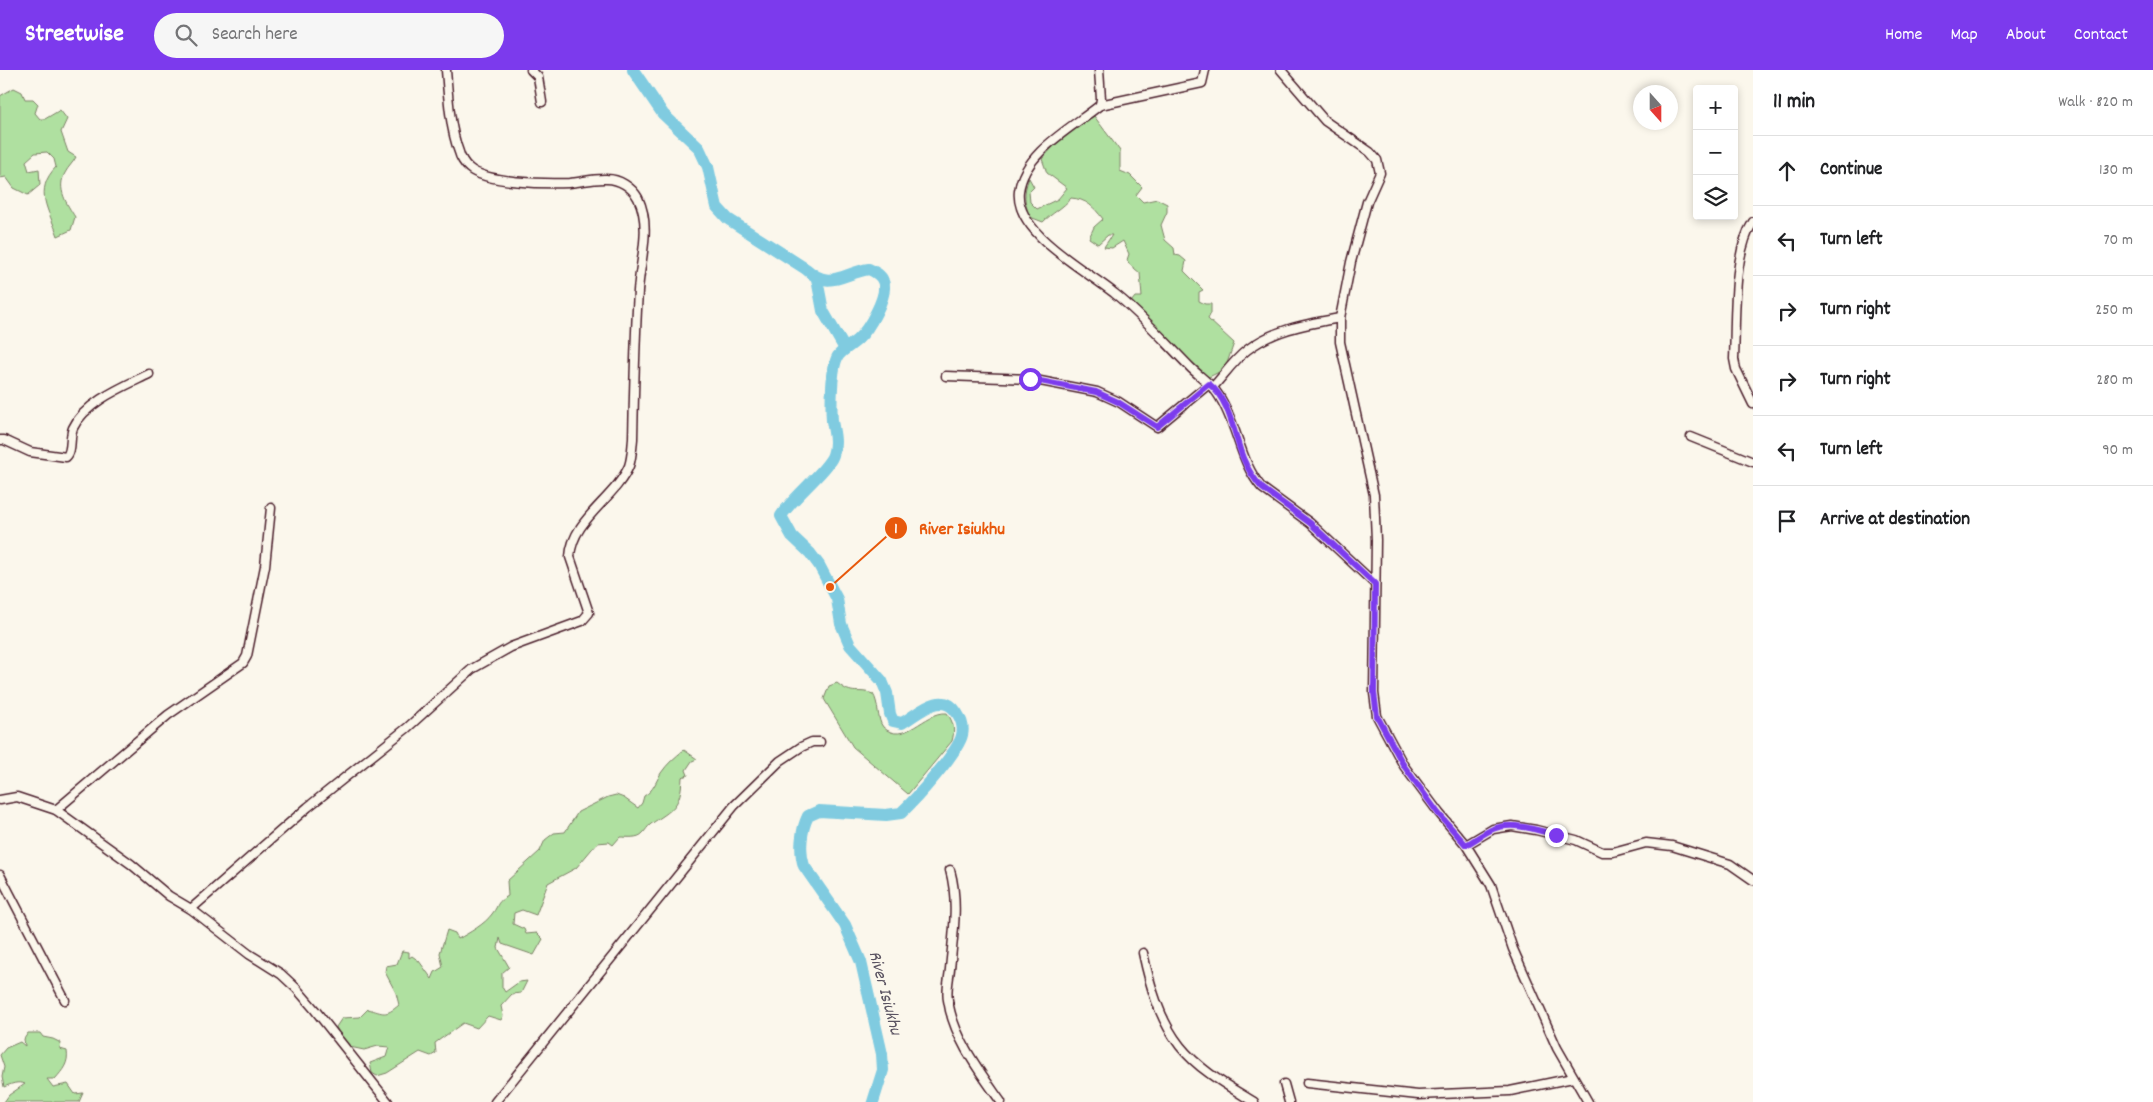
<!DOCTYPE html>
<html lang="en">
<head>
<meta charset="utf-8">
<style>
	:root { --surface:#fff; --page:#f6f6f6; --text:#202124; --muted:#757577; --line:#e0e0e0; --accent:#7c3aed }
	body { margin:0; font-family:Dekko,sans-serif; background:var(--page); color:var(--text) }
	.controls { position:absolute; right:15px; top:15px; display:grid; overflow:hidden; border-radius:5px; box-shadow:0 2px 8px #0003 }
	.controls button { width:45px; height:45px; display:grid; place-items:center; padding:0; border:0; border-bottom:1px solid var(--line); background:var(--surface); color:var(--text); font:25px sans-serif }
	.compass { position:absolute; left:1633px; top:15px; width:45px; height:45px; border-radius:50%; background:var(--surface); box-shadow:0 2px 8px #0003; rotate:159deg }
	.stop { position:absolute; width:15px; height:15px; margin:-11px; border:4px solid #7c3aed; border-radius:50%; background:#fff }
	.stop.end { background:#7c3aed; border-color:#fff; box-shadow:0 1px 5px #0008 }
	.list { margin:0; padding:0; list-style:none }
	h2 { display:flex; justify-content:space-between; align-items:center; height:65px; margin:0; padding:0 20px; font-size:21px }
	h2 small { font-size:16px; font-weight:400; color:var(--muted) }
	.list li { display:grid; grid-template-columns:32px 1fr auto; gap:15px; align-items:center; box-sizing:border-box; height:70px; padding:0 20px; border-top:1px solid var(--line) }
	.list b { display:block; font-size:19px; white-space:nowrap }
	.list em { font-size:16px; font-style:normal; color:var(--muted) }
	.icon { flex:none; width:28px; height:28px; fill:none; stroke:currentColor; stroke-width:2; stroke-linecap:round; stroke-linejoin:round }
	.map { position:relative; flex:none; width:1753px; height:1032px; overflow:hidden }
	header { display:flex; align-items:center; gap:30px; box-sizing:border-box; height:70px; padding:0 25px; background:var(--accent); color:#fff }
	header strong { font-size:24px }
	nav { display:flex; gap:28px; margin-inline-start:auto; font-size:18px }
	.search { width:350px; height:45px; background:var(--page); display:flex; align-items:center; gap:12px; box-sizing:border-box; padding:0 18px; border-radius:28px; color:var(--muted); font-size:19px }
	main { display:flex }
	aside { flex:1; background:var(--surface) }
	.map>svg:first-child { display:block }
	.green { fill:#afe0a0; stroke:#7c8066 }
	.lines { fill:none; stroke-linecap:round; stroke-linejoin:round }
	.river { stroke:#80cbe0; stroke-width:12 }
	.minor-casing { stroke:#4a1f2b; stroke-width:11 }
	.minor { stroke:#fbf7ec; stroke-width:8 }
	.route { stroke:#7c3aed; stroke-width:6 }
	.labels { text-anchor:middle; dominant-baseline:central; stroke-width:4; stroke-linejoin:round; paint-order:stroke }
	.water-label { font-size:18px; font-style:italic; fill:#5a5361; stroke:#fbf7ec }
	.leader { fill:none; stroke:#e8590c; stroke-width:2 }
	.callout-dot { fill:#e8590c; stroke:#fbf7ec; stroke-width:2 }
	.mark-label { font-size:15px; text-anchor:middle; font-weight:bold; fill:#fff }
	.callout-label { font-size:18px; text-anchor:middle; font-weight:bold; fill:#e8590c; stroke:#fbf7ec; stroke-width:4; stroke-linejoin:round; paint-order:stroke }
</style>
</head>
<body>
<header>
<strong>Streetwise</strong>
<div class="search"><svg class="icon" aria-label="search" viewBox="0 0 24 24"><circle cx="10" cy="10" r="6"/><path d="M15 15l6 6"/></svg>Search here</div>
<nav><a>Home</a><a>Map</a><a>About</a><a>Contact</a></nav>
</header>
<main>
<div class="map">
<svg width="1753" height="1032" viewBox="0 0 1753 1032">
	<rect width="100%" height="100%" fill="#fbf7ec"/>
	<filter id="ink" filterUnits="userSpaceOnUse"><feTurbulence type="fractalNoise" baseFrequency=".02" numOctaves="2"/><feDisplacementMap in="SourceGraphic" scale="10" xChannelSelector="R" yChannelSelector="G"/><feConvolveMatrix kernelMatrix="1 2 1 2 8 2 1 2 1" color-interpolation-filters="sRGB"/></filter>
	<g filter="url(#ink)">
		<!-- green -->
		<g class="green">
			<path d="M 14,18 L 22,22 L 25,29 L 33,29 L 38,34 L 35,43 L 40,49 L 45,49 L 60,40 L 67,49 L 61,62 L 68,82 L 76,87 C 73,93 68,97 65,103 C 56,119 67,134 75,147 L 71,160 L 58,166 C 49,140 33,121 56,97 L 54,89 L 47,82 L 35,83 L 26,91 L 29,101 L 39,99 L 40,115 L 28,125 L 14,118 L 6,107 L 0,108 L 0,26 Z"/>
			<path d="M 1094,46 L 1120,81 L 1120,101 L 1130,105 L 1142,117 L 1136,125 L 1143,132 L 1157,129 L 1167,134 L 1167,142 L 1161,155 L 1165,170 L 1174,178 L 1175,185 L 1180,186 L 1186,191 L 1184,201 L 1203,220 L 1199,222 L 1199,231 L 1205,234 L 1211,234 L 1211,243 L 1208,249 L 1234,273 L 1225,299 L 1209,307 L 1200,302 L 1131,232 L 1135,227 L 1142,227 L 1140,203 L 1130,195 L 1127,190 L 1129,184 L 1123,171 L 1112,178 L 1104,177 L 1112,165 L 1108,165 L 1098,174 L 1089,168 L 1094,157 L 1103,149 C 1094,137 1086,129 1071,128 C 1063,138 1052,143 1043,152 L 1030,147 C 1024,132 1023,123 1029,108 L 1034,117 L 1029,122 L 1030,132 L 1037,139 L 1058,129 L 1067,118 L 1047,103 L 1042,89 L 1073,55 Z"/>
			<path d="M 837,613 C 854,627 857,618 873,624 C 879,633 877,650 883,657 C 904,677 925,641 947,643 C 954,653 955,660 952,671 L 908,724 L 853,677 L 824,629 L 829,616 Z"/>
			<path d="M 684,680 L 697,689 L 692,691 L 686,700 L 688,705 L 682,707 C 681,737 673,739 651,754 C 647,757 646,760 643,763 C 638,769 627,767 620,767 L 613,775 L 609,772 L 597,773 L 576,798 L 548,813 L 536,845 L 522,840 L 514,843 L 513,854 L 524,859 L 526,864 L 537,863 L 543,869 L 534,885 L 502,874 L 500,868 L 498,878 L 509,897 L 502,903 L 502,917 L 505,922 L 519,912 L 527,911 L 521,923 L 512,924 L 501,936 L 503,946 L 501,950 L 488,946 L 477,958 L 463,953 L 435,973 L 436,983 L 431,986 L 420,982 L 387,1003 L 377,1006 L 372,1003 L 370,993 L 386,987 L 389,977 L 378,976 L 364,980 L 345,976 L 336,957 L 342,948 L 360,947 L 368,939 C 384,943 385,947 399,935 L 396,923 L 385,902 L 386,896 L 397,894 L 402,881 L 409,882 L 409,888 L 412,886 L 419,891 L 432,909 L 435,902 L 443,897 L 440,883 L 447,860 L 455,863 L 458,869 C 469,863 485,854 492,844 C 500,834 495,833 508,826 L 507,811 L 540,781 L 545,770 L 554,763 L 565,762 L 578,742 L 608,727 L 616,725 L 624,728 L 638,738 L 642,733 L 644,726 C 654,720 655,713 661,703 C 667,694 675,687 684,680 Z"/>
			<path d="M 28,963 L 40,963 L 43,967 L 53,969 L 61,973 L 60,979 L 67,981 C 69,993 63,1000 55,1009 L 47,1009 L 53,1017 L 68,1014 L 75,1024 L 83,1023 L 79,1032 L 4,1032 L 9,1025 L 25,1014 C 18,1011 11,1014 4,1017 L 2,1007 L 4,997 L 0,985 L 6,978 L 20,972 L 25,976 L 24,969 Z"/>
		</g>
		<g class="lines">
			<!-- river -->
			<g class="river">
				<path d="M 633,0 L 663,44 L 699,78 L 708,97 L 717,137 L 728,149 L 806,199 C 830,221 843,203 869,199 C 875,202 881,205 883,211 C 889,225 868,260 858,269 C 852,275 843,279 838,286 C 831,297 831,337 832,351 C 834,362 837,373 833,385 C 828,400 793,427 781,446 L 792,466 L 810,483 L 819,495 L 837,529 L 841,554 L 850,575 L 882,611 L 887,623 L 890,644 L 893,651 L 902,653 C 918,644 942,619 957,643 C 961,649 964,657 962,665 C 959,681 915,730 901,743 L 886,745 L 819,741 L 808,746 C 801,760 799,781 804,796 L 845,855 L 861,892 L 882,984 L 883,1000 L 873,1032"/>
				<path d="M 817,209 L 823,241 L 845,279"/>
			</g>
			<!-- minor casing -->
			<g class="minor-casing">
				<g id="minor">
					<path d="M 531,0 L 538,7 L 542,32"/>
					<path d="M 1099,0 L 1101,29 L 1100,35 C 1072,58 1024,82 1019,121 C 1014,163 1086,200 1114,223 C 1141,244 1165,272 1190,297 C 1200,307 1212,314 1219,326 C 1238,355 1239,391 1262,418 L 1310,453 L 1375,514"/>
					<path d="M 1281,0 L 1325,51 L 1370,82 L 1377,90 L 1380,103 L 1367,132 L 1351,192 L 1340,248 L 1340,272 L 1374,425 L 1376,470 L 1374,623 L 1377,646 L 1404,696 L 1439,743 L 1466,775 L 1491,815 L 1513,879 L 1557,978 L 1588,1032"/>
					<path d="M 1100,35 L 1202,13 L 1205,0"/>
					<path d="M 1753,152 C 1732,185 1736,250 1734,289 L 1736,299 L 1753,334"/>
					<path d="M 946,306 L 1030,309 L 1097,322 L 1119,332 L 1157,357 L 1209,314"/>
					<path d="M 1213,317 C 1224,305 1234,290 1247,280 C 1274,259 1307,254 1340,248"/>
					<path d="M 1691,367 L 1753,392"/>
					<path d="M 0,370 L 4,370 L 30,382 L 66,387 C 73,381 69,367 73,358 C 85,332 125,316 149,304"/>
					<path d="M 0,730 L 17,727 L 56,740 L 131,794 L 169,826 L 191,839 L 249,884 L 281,904 L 296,918 L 315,940 L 388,1032"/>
					<path d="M 56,740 L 168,645 L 243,593 L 247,586 L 265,496 L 271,438"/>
					<path d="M 1466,775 L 1493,759 L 1512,756 L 1536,760 L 1576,770 L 1602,782 L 1613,782 L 1646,773 L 1672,776 L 1730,794 L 1753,810"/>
					<path d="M 950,800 C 959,832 953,866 950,899 C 949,909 946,921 948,930 C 953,967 980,1002 1001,1032"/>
					<path d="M 0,805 L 65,930"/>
					<path d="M 191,839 L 308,737 L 407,658 L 472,599 L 511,577 L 582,551 L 589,543 L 570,487 C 572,449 615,429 629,396 C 632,387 632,378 633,369 C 634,320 635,270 638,221 C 640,190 652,157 638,128 C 632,117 619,109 607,109 C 595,108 581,112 569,113 C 547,114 485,113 469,98 C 465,95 460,87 459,82 C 450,59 448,25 446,0"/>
					<path d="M 1143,883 C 1150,915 1159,949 1180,976 C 1199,1000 1228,1016 1254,1032"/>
					<path d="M 1307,1013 L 1418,1025 L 1510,1021 L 1573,1008"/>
					<path d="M 1284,1014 L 1289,1032"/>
					<path d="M 495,1032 L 734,736 L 780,691 L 801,677 L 812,672 L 820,672"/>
				</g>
			</g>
			<!-- minor -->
			<use href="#minor" class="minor"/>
		</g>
	</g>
	<g class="lines" filter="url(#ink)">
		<!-- route -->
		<path class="route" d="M 1030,309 L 1096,322 L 1118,332 L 1157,357 L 1209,314 C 1230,330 1234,365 1243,388 C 1248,400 1254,409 1262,418 L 1310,453 L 1375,514 L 1374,623 L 1377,646 L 1404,696 L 1438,743 L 1466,775 C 1475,770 1484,763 1493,759 C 1513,751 1537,760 1556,765"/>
	</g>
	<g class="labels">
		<!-- water labels -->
		<g class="water-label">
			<text transform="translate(884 923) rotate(75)">River Isiukhu</text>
		</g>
	</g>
	<!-- callouts -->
	<path class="leader" d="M830 517L896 458"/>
	<g class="callout-dot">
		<circle cx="830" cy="517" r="5"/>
		<circle cx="896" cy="458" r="12"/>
	</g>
	<g class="mark-label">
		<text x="896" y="463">1</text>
	</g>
	<g class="callout-label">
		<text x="962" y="464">River Isiukhu</text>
	</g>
</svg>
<div class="controls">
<button>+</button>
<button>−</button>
<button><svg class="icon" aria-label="layers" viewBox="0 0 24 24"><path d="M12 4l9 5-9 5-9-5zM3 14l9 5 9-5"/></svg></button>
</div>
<svg class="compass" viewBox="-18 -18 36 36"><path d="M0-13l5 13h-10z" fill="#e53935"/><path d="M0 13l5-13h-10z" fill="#757577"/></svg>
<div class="stop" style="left:1030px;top:309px"></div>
<div class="stop end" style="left:1556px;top:765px"></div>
</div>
<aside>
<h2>11 min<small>Walk · 820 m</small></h2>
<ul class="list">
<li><svg class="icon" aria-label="ahead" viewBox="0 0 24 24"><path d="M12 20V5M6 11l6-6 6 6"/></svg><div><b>Continue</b></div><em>130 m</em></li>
<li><svg class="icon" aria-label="left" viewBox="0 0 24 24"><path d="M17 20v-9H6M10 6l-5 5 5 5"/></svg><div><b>Turn left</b></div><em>70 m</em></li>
<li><svg class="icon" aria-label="right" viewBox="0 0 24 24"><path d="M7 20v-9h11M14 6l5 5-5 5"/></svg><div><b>Turn right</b></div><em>250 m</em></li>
<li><svg class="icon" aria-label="right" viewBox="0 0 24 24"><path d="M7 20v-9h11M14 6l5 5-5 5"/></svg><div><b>Turn right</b></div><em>280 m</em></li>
<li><svg class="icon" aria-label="left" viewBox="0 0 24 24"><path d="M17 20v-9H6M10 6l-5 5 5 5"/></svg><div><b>Turn left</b></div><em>90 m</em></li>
<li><svg class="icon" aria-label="arrive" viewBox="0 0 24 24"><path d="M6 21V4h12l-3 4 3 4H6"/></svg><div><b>Arrive at destination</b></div></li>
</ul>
</aside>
</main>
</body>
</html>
